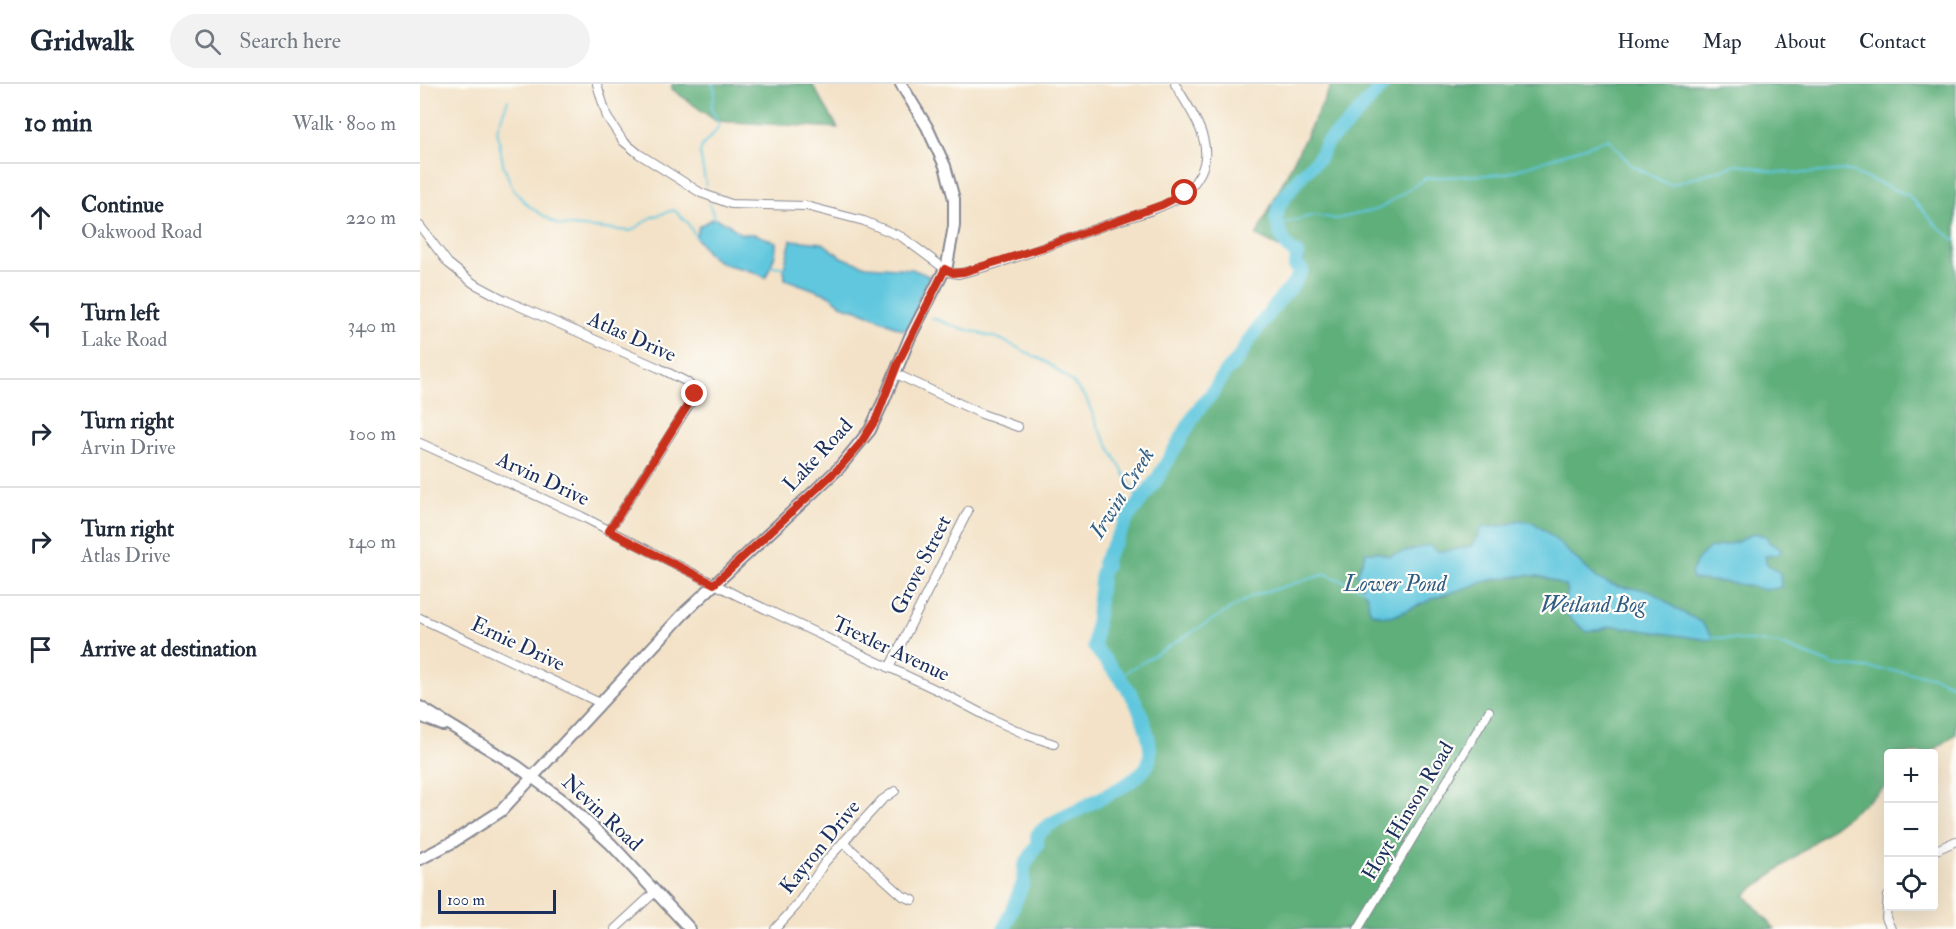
<!DOCTYPE html>
<html lang="en">
<head>
<meta charset="utf-8">
<style>
	:root { --surface:#fff; --page:#f2f2f3; --text:#1f2937; --muted:#747a83; --line:#e0e1e3 }
	body { margin:0; font-family:"IM FELL Double Pica",serif; background:var(--page); color:var(--text) }
	.controls { position:absolute; right:18px; bottom:18px; display:grid; overflow:hidden; border-radius:6px; box-shadow:0 6px 24px #0002 }
	.controls button { width:54px; height:54px; display:grid; place-items:center; padding:0; border:0; border-bottom:2px solid var(--line); background:var(--surface); color:var(--text); font:30px sans-serif }
	.scale { position:absolute; left:18px; bottom:15px; width:118px; box-sizing:border-box; padding-left:6px; border:3px solid #1b2f5e; border-top:0; font-size:16px; line-height:21px; white-space:nowrap; color:#1b2f5e; -webkit-text-stroke:4px #fdfcf7; paint-order:stroke }
	.stop { position:absolute; width:18px; height:18px; margin:-14px; border:4px solid #c8321e; border-radius:50%; background:#fff }
	.stop.end { background:#c8321e; border-color:#fff; box-shadow:0 2px 6px #0008 }
	.list { margin:0; padding:0; list-style:none }
	h2 { display:flex; justify-content:space-between; align-items:center; height:78px; margin:0; padding:0 24px; font-size:26px }
	h2 small { font-size:20px; font-weight:400; color:var(--muted) }
	.list li { display:grid; grid-template-columns:39px 1fr auto; gap:18px; align-items:center; box-sizing:border-box; height:108px; padding:0 24px; border-top:2px solid var(--line) }
	.list b { display:block; font-size:22px; white-space:nowrap }
	.list p { margin:0; font-size:20px; white-space:nowrap; color:var(--muted) }
	.list em { font-size:20px; font-style:normal; color:var(--muted) }
	.icon { flex:none; width:33px; height:33px; fill:none; stroke:currentColor; stroke-width:2; stroke-linecap:round; stroke-linejoin:round }
	.map { position:relative; flex:none; width:1536px; height:845px; overflow:hidden }
	header { display:flex; align-items:center; gap:36px; box-sizing:border-box; height:84px; padding:0 30px; background:var(--surface); border-bottom:2px solid var(--line) }
	header strong { font-size:28px }
	nav { display:flex; gap:33px; margin-inline-start:auto; font-size:21px }
	.search { width:420px; height:54px; background:var(--page); display:flex; align-items:center; gap:15px; box-sizing:border-box; padding:0 21px; border-radius:33px; color:var(--muted); font-size:22px }
	main { display:flex }
	aside { flex:1; background:var(--surface) }
	.map>svg:first-child { display:block }
	.forest { fill:#5faf7a; stroke:#3d6f6c; stroke-width:1.5 }
	.water { fill:#61c7de; stroke:#3e7b9e; stroke-width:1.5 }
	.lines { fill:none; stroke-linecap:round; stroke-linejoin:round }
	.stream { stroke:#61c7de; stroke-width:2 }
	.river { stroke:#61c7de; stroke-width:14 }
	.street-casing { stroke:#878892; stroke-width:10 }
	.secondary-casing { stroke:#878892; stroke-width:14 }
	.street { stroke:#fff; stroke-width:8 }
	.secondary { stroke:#fff; stroke-width:10 }
	.route { stroke:#c8321e; stroke-width:8 }
	.labels { text-anchor:middle; dominant-baseline:central; stroke-width:4.5; stroke-linejoin:round; paint-order:stroke }
	.street-label { font-size:21px; fill:#1b2f5e; stroke:#fdfcf7 }
	.water-label { font-size:22px; font-style:italic; fill:#305d84; stroke:#fdfcf7 }
</style>
</head>
<body>
<header>
<strong>Gridwalk</strong>
<div class="search"><svg class="icon" aria-label="search" viewBox="0 0 24 24"><circle cx="10" cy="10" r="6"/><path d="M15 15l6 6"/></svg>Search here</div>
<nav><a>Home</a><a>Map</a><a>About</a><a>Contact</a></nav>
</header>
<main>
<aside>
<h2>10 min<small>Walk · 800 m</small></h2>
<ul class="list">
<li><svg class="icon" aria-label="ahead" viewBox="0 0 24 24"><path d="M12 20V5M6 11l6-6 6 6"/></svg><div><b>Continue</b><p>Oakwood Road</p></div><em>220 m</em></li>
<li><svg class="icon" aria-label="left" viewBox="0 0 24 24"><path d="M17 20v-9H6M10 6l-5 5 5 5"/></svg><div><b>Turn left</b><p>Lake Road</p></div><em>340 m</em></li>
<li><svg class="icon" aria-label="right" viewBox="0 0 24 24"><path d="M7 20v-9h11M14 6l5 5-5 5"/></svg><div><b>Turn right</b><p>Arvin Drive</p></div><em>100 m</em></li>
<li><svg class="icon" aria-label="right" viewBox="0 0 24 24"><path d="M7 20v-9h11M14 6l5 5-5 5"/></svg><div><b>Turn right</b><p>Atlas Drive</p></div><em>140 m</em></li>
<li><svg class="icon" aria-label="arrive" viewBox="0 0 24 24"><path d="M6 21V4h12l-3 4 3 4H6"/></svg><div><b>Arrive at destination</b></div></li>
</ul>
</aside>
<div class="map">
<svg width="1536" height="845" viewBox="0 0 1536 845">
	<rect width="100%" height="100%" fill="#fdfcf7"/>
	<filter id="ink" filterUnits="userSpaceOnUse"><feTurbulence type="fractalNoise" baseFrequency=".0167" numOctaves="2"/><feDisplacementMap in="SourceGraphic" scale="12" xChannelSelector="R" yChannelSelector="G"/><feConvolveMatrix kernelMatrix="1 2 1 2 8 2 1 2 1" color-interpolation-filters="sRGB"/></filter>
	<filter id="wash" filterUnits="userSpaceOnUse"><feTurbulence type="fractalNoise" baseFrequency=".008" numOctaves="4" result="noise"/><feDisplacementMap in="SourceGraphic" scale="24" xChannelSelector="R" yChannelSelector="G"/><feGaussianBlur stdDeviation="1.35" result="paint"/><feColorMatrix in="noise" values="0 0 0 0 0 0 0 0 0 0 0 0 0 0 0 0 0 1.4 0 .05"/><feComposite in="paint" operator="in"/></filter>
	<g filter="url(#wash)">
		<rect width="100%" height="100%" fill="#f3e2c7"/>
		<!-- forest -->
		<g class="forest">
			<path d="M 252,0 L 392,0 L 418,44 L 296,37 L 252,5 Z"/>
			<path d="M 912,0 L 1536,0 L 1536,650 L 1510,669 L 1468,670 L 1468,701 L 1325,811 L 1355,845 L 584,845 L 603,799 L 604,783 L 617,761 L 617,750 C 630,737 644,734 660,725 C 678,714 720,698 728,680 C 736,664 720,624 711,610 C 700,593 686,578 674,562 L 682,487 L 686,482 L 683,479 L 709,432 L 737,395 L 777,327 L 793,308 L 805,288 L 816,278 L 829,256 L 859,216 L 870,205 L 882,186 L 884,175 L 836,152 Z"/>
		</g>
		<!-- water -->
		<g class="water">
			<path d="M 294,134 L 308,140 L 321,150 L 335,150 L 356,158 C 357,172 350,181 346,194 C 315,175 300,193 276,153 L 279,142 Z"/>
			<path d="M 371,156 L 403,159 L 421,173 L 446,182 L 492,185 L 509,192 C 507,203 502,206 499,214 C 495,230 505,236 483,246 L 444,228 L 423,222 L 409,211 L 365,195 L 364,184 Z"/>
			<path d="M 1099,436 L 1114,439 L 1129,450 L 1178,495 L 1199,503 L 1229,506 L 1258,526 L 1281,538 L 1293,553 L 1289,556 L 1194,542 L 1167,548 L 1147,531 L 1144,522 L 1148,506 L 1145,502 L 1123,493 L 1107,491 L 1071,496 L 1017,513 L 974,532 L 963,532 L 952,529 L 949,524 L 948,513 L 942,505 L 942,498 L 937,490 L 946,468 L 958,468 L 968,472 L 1009,461 L 1017,467 L 1027,467 L 1051,462 L 1059,452 L 1060,444 L 1087,441 Z"/>
			<path d="M 1334,449 L 1346,452 L 1349,458 L 1362,466 L 1357,471 L 1345,472 L 1347,480 L 1360,489 L 1361,503 C 1347,508 1338,504 1324,501 C 1307,498 1289,497 1272,495 L 1271,489 L 1278,475 L 1288,465 L 1317,458 Z"/>
		</g>
		<g class="lines">
			<!-- stream -->
			<g class="stream">
				<path d="M 88,16 L 77,45 L 83,80 L 93,106 L 110,123 L 138,141 L 211,147 L 232,133 L 254,126 L 267,138 L 276,153 L 279,154"/>
				<path d="M 286,102 L 280,69 L 282,62 L 297,46 L 299,39 L 291,25 L 295,7 L 292,0"/>
				<path d="M 289,119 L 295,136"/>
				<path d="M 860,149 L 865,139 L 894,131 L 916,135 L 959,125 L 1006,94 L 1085,90 L 1188,55 L 1212,82 L 1250,101 L 1319,80 L 1354,88 L 1389,89 L 1426,86 L 1488,111 L 1518,143 L 1536,157"/>
				<path d="M 348,181 L 366,184"/>
				<path d="M 512,234 L 534,242 L 580,255 L 628,279 L 652,298 L 666,314 L 678,343 L 720,418"/>
				<path d="M 1292,553 L 1359,560 L 1413,581 L 1479,587 L 1515,593 L 1536,602"/>
				<path d="M 698,593 L 832,512 L 906,490 L 945,506"/>
			</g>
			<!-- river -->
			<path class="river" d="M 584,845 L 603,799 L 604,783 L 617,761 L 617,751 C 630,737 644,734 660,725 C 677,715 720,698 728,680 C 736,664 720,624 711,610 C 700,593 686,578 674,562 L 682,487 L 686,482 L 683,479 L 709,432 L 737,395 L 777,327 L 793,308 L 805,288 L 816,278 L 829,256 L 859,216 L 870,205 L 882,186 L 875,182 L 878,171 L 868,164 L 860,149 L 856,135 L 859,121 L 879,94 L 899,74 L 907,58 L 926,42 L 964,0"/>
		</g>
	</g>
	<g filter="url(#ink)">
		<g class="lines">
			<!-- street casing -->
			<g class="street-casing">
				<g id="street">
					<path d="M 177,0 L 187,33 L 203,57 L 219,70 L 281,109 L 311,120 L 386,122 L 444,137 L 482,153 L 529,188 L 538,190 C 587,179 635,159 683,142 C 708,133 737,127 760,113 C 770,106 781,92 784,80 C 791,52 768,23 755,0"/>
					<path d="M 0,142 L 28,179 L 53,199 L 83,215 L 239,284 L 267,298 L 274,305 L 274,313 L 189,447"/>
					<path d="M 474,289 L 562,330 L 598,343"/>
					<path d="M 0,359 L 161,432 L 318,512 L 519,607 L 572,635 L 607,651 L 634,660"/>
					<path d="M 0,534 L 180,619"/>
					<path d="M 469,584 L 548,427"/>
					<path d="M 423,758 L 483,812 L 493,816"/>
					<path d="M 1514,767 L 1536,757"/>
					<path d="M 1468,812 L 1466,834 L 1471,845"/>
					<path d="M 195,845 L 235,808"/>
					<path d="M 355,845 L 377,821 L 405,778 L 462,716 L 475,707"/>
					<path d="M 938,845 L 1069,627"/>
				</g>
			</g>
			<!-- secondary casing -->
			<g class="secondary-casing">
				<g id="secondary">
					<path d="M 0,623 L 97,682 L 144,717 L 191,760 L 270,845"/>
					<path d="M 0,632 L 23,641"/>
					<path d="M 0,775 L 33,758 L 81,727 L 266,527 L 419,384 L 450,346 L 464,316 L 490,253 L 527,181 L 534,142 L 534,115 L 525,82 L 507,43 L 481,0"/>
				</g>
			</g>
			<!-- street -->
			<use href="#street" class="street"/>
			<!-- secondary -->
			<use href="#secondary" class="secondary"/>
		</g>
	</g>
	<g class="lines" filter="url(#ink)">
		<!-- route -->
		<path class="route" d="M 275,310 L 189,447 L 294,500 L 419,384 L 440,360 L 456,335 L 478,279 L 525,185 L 533,189 L 544,188 L 624,163 L 742,121 L 765,109"/>
	</g>
	<g class="labels">
		<!-- street labels -->
		<g class="street-label">
			<text transform="translate(212 253) rotate(24)">Atlas Drive</text>
			<text transform="translate(398 371) rotate(-47)">Lake Road</text>
			<text transform="translate(123 395) rotate(25)">Arvin Drive</text>
			<text transform="translate(501 481) rotate(-63)">Grove Street</text>
			<text transform="translate(98 560) rotate(25)">Ernie Drive</text>
			<text transform="translate(471 565) rotate(25)">Trexler Avenue</text>
			<text transform="translate(988 727) rotate(-59)">Hoyt Hinson Road</text>
			<text transform="translate(182 729) rotate(43)">Nevin Road</text>
			<text transform="translate(400 763) rotate(-51)">Kayron Drive</text>
		</g>
		<!-- water labels -->
		<g class="water-label">
			<text transform="translate(702 409) rotate(-58)">Irwin Creek</text>
			<text x="975" y="500">Lower Pond</text>
			<text x="1173" y="521">Wetland Bog</text>
		</g>
	</g>
</svg>
<div class="controls">
<button>+</button>
<button>−</button>
<button><svg class="icon" aria-label="locate" viewBox="0 0 24 24"><circle cx="12" cy="12" r="6"/><path d="M12 2v4M12 18v4M2 12h4M18 12h4"/></svg></button>
</div>
<div class="scale">100 m</div>
<div class="stop" style="left:765px;top:109px"></div>
<div class="stop end" style="left:275px;top:310px"></div>
</div>
</main>
</body>
</html>
